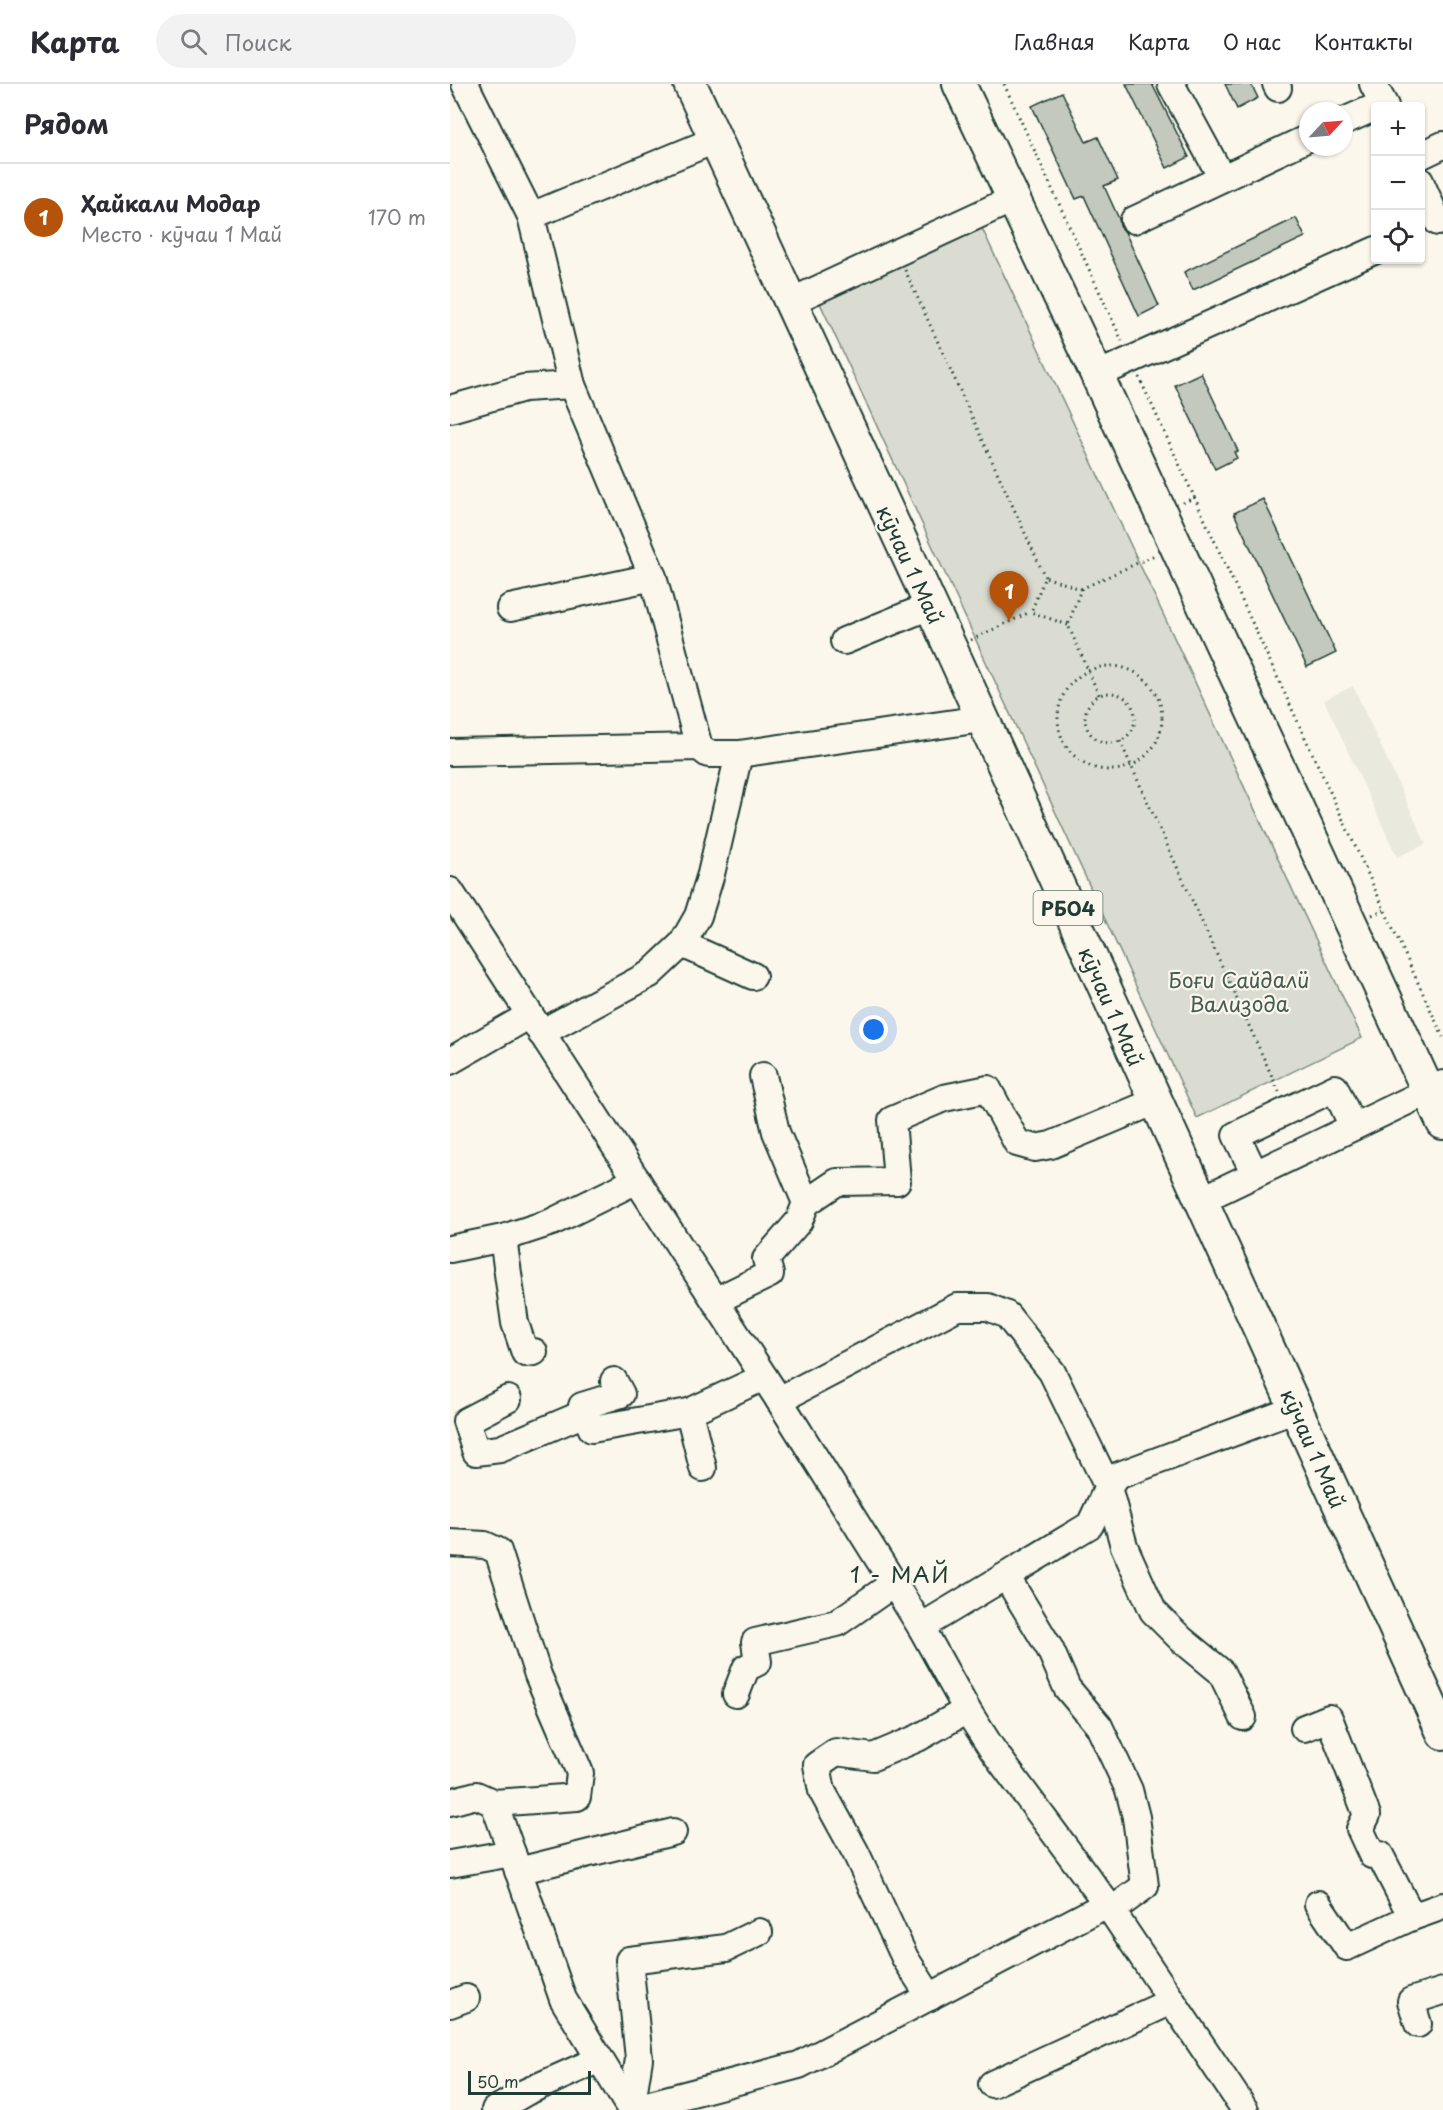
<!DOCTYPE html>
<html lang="ru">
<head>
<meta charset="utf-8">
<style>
	:root { --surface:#fff; --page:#f2f2f3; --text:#2b2b33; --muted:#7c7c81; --line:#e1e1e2; --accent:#b45309 }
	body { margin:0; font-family:"Playpen Sans",sans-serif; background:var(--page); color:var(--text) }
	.controls { position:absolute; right:18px; top:18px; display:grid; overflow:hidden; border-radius:6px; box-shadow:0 2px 4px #0004 }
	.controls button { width:54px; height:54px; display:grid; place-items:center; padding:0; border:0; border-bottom:2px solid var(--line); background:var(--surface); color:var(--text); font:30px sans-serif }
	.compass { position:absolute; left:849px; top:18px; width:54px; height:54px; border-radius:50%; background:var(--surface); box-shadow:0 2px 4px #0004; rotate:64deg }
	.scale { position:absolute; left:18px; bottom:15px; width:123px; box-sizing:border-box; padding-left:6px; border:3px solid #1f3d34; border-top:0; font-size:16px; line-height:21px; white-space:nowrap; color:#1f3d34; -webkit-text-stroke:4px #fbf7ec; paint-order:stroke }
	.you { position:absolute; left:424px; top:946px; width:21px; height:21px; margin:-15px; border:4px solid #fff; border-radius:50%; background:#1a73e8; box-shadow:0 0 0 9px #1a73e833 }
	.badge { display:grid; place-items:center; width:39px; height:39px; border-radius:50%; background:var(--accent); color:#fff; font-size:20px; font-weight:700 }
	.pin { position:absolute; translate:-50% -50px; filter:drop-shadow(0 2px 3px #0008) }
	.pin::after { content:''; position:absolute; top:32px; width:21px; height:18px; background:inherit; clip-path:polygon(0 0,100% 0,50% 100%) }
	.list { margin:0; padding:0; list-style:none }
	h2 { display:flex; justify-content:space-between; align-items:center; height:78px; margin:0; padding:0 24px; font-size:26px }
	h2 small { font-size:20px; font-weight:400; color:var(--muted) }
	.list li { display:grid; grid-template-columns:39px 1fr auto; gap:18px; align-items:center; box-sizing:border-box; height:108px; padding:0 24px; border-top:2px solid var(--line) }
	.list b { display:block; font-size:22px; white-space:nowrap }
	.list p { margin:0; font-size:20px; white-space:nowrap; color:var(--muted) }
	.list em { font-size:20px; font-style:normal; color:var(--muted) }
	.icon { flex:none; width:33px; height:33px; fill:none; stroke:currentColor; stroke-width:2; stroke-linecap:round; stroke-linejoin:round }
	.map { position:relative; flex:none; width:993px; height:2026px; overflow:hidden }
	header { display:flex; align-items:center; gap:36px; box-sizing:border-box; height:84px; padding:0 30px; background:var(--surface); border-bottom:2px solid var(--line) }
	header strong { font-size:28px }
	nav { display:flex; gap:33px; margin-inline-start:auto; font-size:21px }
	.search { width:420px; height:54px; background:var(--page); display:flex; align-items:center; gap:15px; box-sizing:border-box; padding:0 21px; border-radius:33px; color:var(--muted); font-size:22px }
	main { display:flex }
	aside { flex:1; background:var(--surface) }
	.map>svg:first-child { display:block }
	.built { fill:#eae9de }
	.green { fill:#dbdcd1; stroke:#7d8c82; stroke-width:1.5 }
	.building { fill:#c4c9be; stroke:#1f3d34; stroke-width:1.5 }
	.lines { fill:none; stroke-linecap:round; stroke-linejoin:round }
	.minor-casing { stroke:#1f3d34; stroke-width:30 }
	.major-casing { stroke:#1f3d34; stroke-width:36 }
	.path { stroke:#1f3d34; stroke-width:3; stroke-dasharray:1.5 4.5; stroke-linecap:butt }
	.minor { stroke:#fbf7ec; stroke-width:26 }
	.major { stroke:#fbf7ec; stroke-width:32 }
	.labels { text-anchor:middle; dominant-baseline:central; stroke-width:4.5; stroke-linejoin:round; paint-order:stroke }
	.shield { fill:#fbf7ec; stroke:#61756b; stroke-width:1.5 }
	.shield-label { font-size:20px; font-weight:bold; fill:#1f3d34 }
	.street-label { font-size:21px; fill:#1f3d34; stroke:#fbf7ec }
	.park-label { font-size:21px; fill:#455d53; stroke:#fbf7ec }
	.neighbourhood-label { font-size:22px; letter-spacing:1.5px; fill:#1f3d34; stroke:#fbf7ec }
</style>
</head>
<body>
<header>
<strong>Карта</strong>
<div class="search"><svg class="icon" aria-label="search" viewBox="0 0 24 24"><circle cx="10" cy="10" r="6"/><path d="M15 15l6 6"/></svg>Поиск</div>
<nav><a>Главная</a><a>Карта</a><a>О нас</a><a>Контакты</a></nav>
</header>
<main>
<aside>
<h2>Рядом<small></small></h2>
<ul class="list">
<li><span class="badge">1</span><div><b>Ҳайкали Модар</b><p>Место · кӯчаи 1 Май</p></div><em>170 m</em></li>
</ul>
</aside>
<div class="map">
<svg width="993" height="2026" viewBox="0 0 993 2026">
	<rect width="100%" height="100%" fill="#fbf7ec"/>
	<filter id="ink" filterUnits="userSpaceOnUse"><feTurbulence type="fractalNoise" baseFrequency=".0167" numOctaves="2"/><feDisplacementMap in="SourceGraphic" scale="12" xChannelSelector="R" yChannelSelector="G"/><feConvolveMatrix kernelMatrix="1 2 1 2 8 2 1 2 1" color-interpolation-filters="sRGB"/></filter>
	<g filter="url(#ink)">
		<!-- built -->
		<path class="built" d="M 903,602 L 976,760 L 947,773 L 874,616 Z"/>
		<!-- green -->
		<path class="green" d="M 530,140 L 912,954 L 747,1034 L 369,217 Z"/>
		<!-- building -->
		<g class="building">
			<path d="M 676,0 L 702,0 L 739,73 L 717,84 Z"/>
			<path d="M 775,0 L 801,0 L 808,14 L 787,25 Z"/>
			<path d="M 612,8 L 636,58 L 648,53 L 668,96 L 654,102 L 669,135 L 670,142 L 675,148 L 709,222 L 689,232 L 634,112 L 626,115 L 582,22 Z"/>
			<path d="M 846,134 L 855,153 L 743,206 L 734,188 Z"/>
			<path d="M 751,289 L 788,367 L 784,368 L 787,374 L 765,385 L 725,301 Z"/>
			<path d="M 813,415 L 886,569 L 857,583 L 784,429 Z"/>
		</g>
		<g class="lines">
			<!-- minor casing -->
			<g class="minor-casing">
				<g id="minor">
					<path d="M 15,0 L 81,132 L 122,301 L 203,493 L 249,663"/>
					<path d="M 721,0 L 772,94"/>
					<path d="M 826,0 L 828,4"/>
					<path d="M 923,0 L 935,22"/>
					<path d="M 894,37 L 926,23"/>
					<path d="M 970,72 L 993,61"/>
					<path d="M 970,97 L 988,138"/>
					<path d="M 81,132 L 265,56"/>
					<path d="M 684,136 L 858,54"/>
					<path d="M 340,218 L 563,115"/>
					<path d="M 647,291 L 926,166"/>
					<path d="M 0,325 L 74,304 L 122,301"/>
					<path d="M 60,524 L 203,493"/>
					<path d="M 394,557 L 480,522"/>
					<path d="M 0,668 L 249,663 L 258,670 L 289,670 L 532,635"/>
					<path d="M 0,807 L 329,1316 L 471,1543 L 517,1626 L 542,1665 L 657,1820 L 795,2026"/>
					<path d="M 232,860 L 303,892"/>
					<path d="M 91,949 L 200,890 L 232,860 L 248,832 L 261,790 L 289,670"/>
					<path d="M 0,977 L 80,931"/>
					<path d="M 313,992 L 326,1048 L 356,1119"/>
					<path d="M 805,1090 L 786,1051 L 885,1004 L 903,1043"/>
					<path d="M 751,1116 L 993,1000"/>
					<path d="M 53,1154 L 65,1239 L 75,1269 L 84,1268"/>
					<path d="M 0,1165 L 53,1154 L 102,1138 L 187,1096"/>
					<path d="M 265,1217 L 320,1190 L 316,1175 L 349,1137 L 356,1119 L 387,1098 L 447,1097 L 442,1036 L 494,1014 L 538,1005 L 567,1059 L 585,1064 L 601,1061 L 706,1017"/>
					<path d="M 58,1315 L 16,1337 L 26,1368 L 50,1365 L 135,1329 L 142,1345 L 239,1328 L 314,1293"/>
					<path d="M 329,1316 L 507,1223 L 538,1223 L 557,1231 L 602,1288 L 658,1403 L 674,1462 L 703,1527 L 731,1555 L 771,1588 L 793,1633"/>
					<path d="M 239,1328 L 253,1384"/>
					<path d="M 135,1329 L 132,1322 L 171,1310 L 164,1297"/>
					<path d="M 0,1459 L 35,1461 L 48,1467 L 88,1591 L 130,1689 L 127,1713 L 44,1719 L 62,1769"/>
					<path d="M 556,1492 L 600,1565 L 617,1604 L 649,1642 L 679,1706 L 686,1733 L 695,1802 L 661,1827"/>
					<path d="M 471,1543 L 640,1441 L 658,1403 L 667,1392 L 846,1325"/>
					<path d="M 286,1610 L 296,1584 L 308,1578 L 305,1558 L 387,1539 L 443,1500"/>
					<path d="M 854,1644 L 879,1634 L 917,1731 L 910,1745 L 922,1771 L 930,1771 L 962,1833 L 993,1822"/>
					<path d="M 0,1718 L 26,1711 L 44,1719"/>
					<path d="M 0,1780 L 62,1769 L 113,1915 L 181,2026"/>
					<path d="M 68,1787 L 223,1748"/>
					<path d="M 868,1820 L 897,1863 L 962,1833"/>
					<path d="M 309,1848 L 276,1864 L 179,1876 L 189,1975 L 181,2025 L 349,1981 L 657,1820"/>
					<path d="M 480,1913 L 455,1874 L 406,1769 L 372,1707 L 367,1681 L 386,1668 L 423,1673 L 468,1654 L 517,1626"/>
					<path d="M 0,1920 L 16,1914"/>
					<path d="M 968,1940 L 961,1917 L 993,1907"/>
					<path d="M 542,2000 L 722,1917"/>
					<path d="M 45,2026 L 76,2008 L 150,1975"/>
				</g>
			</g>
			<!-- major casing -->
			<g class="major-casing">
				<g id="major">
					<path d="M 240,0 L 501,565 L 993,1649"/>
					<path d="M 509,0 L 647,291 L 993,1039"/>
				</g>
			</g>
			<!-- path -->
			<g class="path">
				<path d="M 554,0 L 672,257"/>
				<path d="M 455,186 L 595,493"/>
				<path d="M 689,293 L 993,953"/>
				<path d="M 733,419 L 745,413"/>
				<path d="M 631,505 L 705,471"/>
				<path d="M 618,541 L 581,528 L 595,493 L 631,505 L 618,541 L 649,611"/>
				<path d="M 521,556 L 580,528"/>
				<circle cx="660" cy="634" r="52"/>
				<circle cx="660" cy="634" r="25"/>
				<path d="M 670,657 L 829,1008"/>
				<path d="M 922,831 L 934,826"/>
			</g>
			<!-- minor -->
			<use href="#minor" class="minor"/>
			<!-- major -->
			<use href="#major" class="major"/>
		</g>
	</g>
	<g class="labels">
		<!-- shield labels -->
		<rect class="shield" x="583.5" y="807" width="69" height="34" rx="4.5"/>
		<g class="shield-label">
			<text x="618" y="824">РБ04</text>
		</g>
		<!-- street labels -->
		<g class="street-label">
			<text transform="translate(461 480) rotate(65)">кӯчаи 1 Май</text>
			<text transform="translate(662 922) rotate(66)">кӯчаи 1 Май</text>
			<text transform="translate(864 1364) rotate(66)">кӯчаи 1 Май</text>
		</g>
		<!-- park labels -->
		<g class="park-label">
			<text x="789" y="895">Боғи Сайдалӣ<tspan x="789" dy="24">Вализода</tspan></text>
		</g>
		<!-- neighbourhood labels -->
		<g class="neighbourhood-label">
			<text x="450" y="1489">1 - МАЙ</text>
		</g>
	</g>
</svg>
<div class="controls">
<button>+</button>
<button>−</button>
<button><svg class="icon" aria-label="locate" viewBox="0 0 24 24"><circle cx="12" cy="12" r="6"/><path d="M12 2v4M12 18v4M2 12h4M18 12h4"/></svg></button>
</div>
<svg class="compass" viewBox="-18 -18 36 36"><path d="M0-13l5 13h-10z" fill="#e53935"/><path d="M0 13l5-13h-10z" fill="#7c7c81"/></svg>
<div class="scale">50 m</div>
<div class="you"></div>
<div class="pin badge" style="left:559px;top:537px">1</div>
</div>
</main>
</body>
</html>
